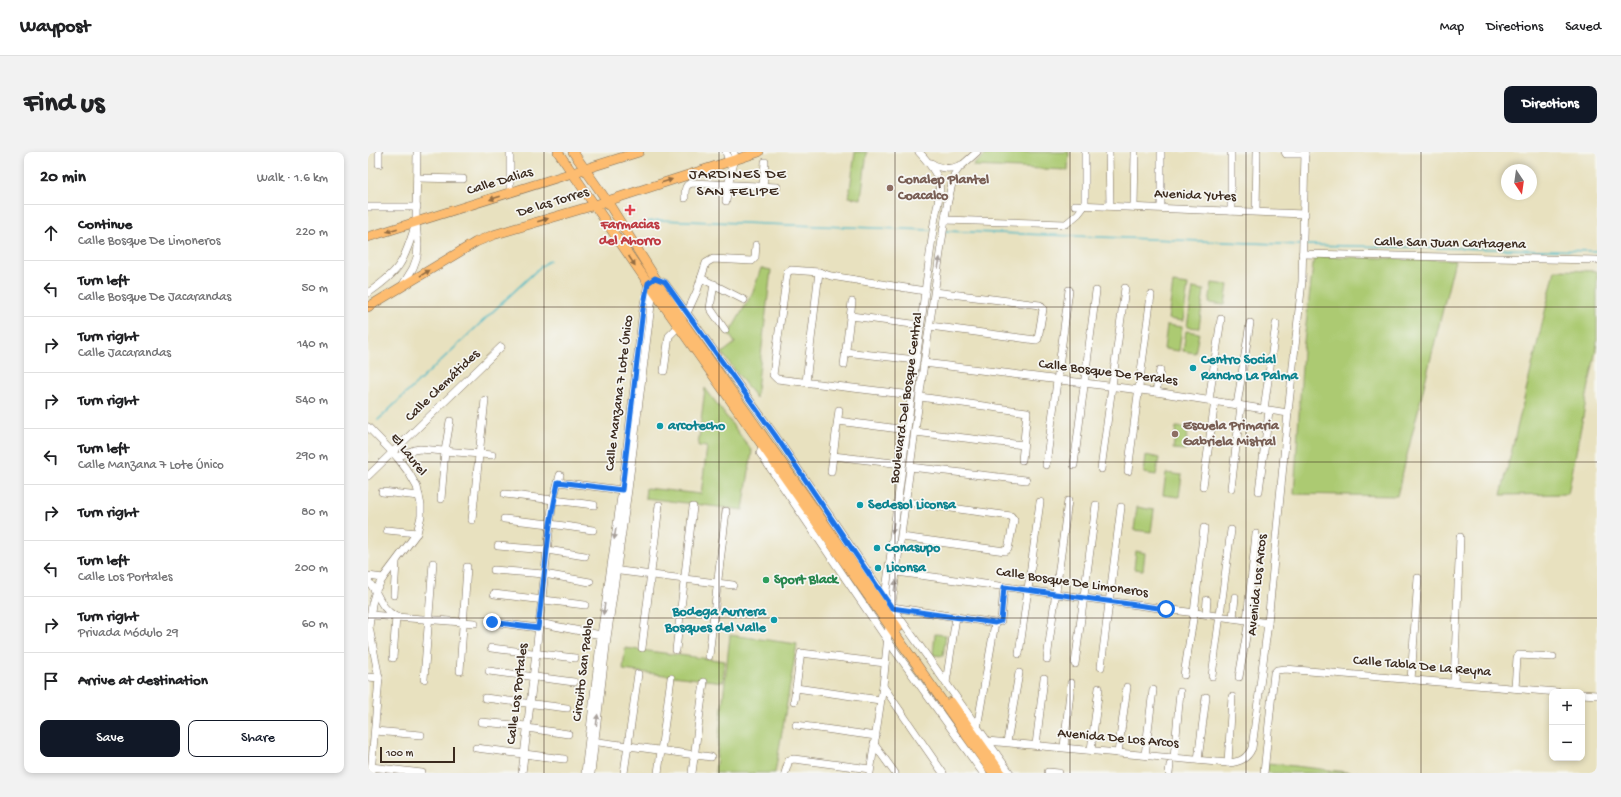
<!DOCTYPE html>
<html lang="en">
<head>
<meta charset="utf-8">
<style>
	:root { --surface:#fff; --page:#f2f2f2; --text:#202124; --muted:#757577; --line:#e0e0e0; --accent:#111827 }
	body { margin:0; font-family:"Gochi Hand",sans-serif; background:var(--page); color:var(--text) }
	.controls { position:absolute; right:12px; bottom:12px; display:grid; overflow:hidden; border-radius:8px; box-shadow:0 2px 6px #0003 }
	.controls button { width:36px; height:36px; display:grid; place-items:center; padding:0; border:0; border-bottom:1px solid var(--line); background:var(--surface); color:var(--text); font:20px sans-serif }
	.compass { position:absolute; left:1133px; top:12px; width:36px; height:36px; border-radius:50%; background:var(--surface); box-shadow:0 2px 6px #0003; rotate:167deg }
	.scale { position:absolute; left:12px; bottom:10px; width:75px; box-sizing:border-box; padding-left:4px; border:2px solid #3b2a1e; border-top:0; font-size:11px; line-height:14px; white-space:nowrap; color:#3b2a1e; -webkit-text-stroke:3px #f6f6f2; paint-order:stroke }
	.stop { position:absolute; width:12px; height:12px; margin:-9px; border:3px solid #1a73e8; border-radius:50%; background:#fff }
	.stop.end { background:#1a73e8; border-color:#fff; box-shadow:0 1px 4px #0008 }
	.list { margin:0; padding:0; list-style:none }
	h2 { display:flex; justify-content:space-between; align-items:center; height:52px; margin:0; padding:0 16px; font-size:17px }
	h2 small { font-size:13px; font-weight:400; color:var(--muted) }
	.list li { display:grid; grid-template-columns:26px 1fr auto; gap:12px; align-items:center; box-sizing:border-box; height:56px; padding:0 16px; border-top:1px solid var(--line) }
	.list b { display:block; font-size:15px; white-space:nowrap }
	.list p { margin:0; font-size:13px; white-space:nowrap; color:var(--muted) }
	.list em { font-size:13px; font-style:normal; color:var(--muted) }
	.actions { display:flex; gap:8px; padding:12px 16px }
	.actions a { flex:1; padding:9px 0; border:1px solid var(--accent); border-radius:8px; text-align:center; font-size:14px; color:var(--accent) }
	.actions .main { background:var(--accent); color:#fff }
	.icon { flex:none; width:22px; height:22px; fill:none; stroke:currentColor; stroke-width:2; stroke-linecap:round; stroke-linejoin:round }
	.map { position:relative; flex:none; width:1229px; height:621px; overflow:hidden; border-radius:8px }
	header { display:flex; align-items:center; gap:24px; box-sizing:border-box; height:56px; padding:0 20px; background:var(--surface); border-bottom:1px solid var(--line) }
	header strong { font-size:19px }
	nav { display:flex; gap:22px; margin-inline-start:auto; font-size:14px }
	.intro { display:flex; align-items:center; justify-content:space-between; box-sizing:border-box; height:96px; padding:0 24px }
	h1 { margin:0; font-size:28px }
	.button { padding:10px 18px; border-radius:8px; background:var(--accent); color:#fff; font-size:14px; font-weight:700 }
	main { display:flex; gap:24px; padding:0 24px }
	aside { flex:1; background:var(--surface); border-radius:8px; box-shadow:0 2px 6px #0003 }
	.map>svg:first-child { display:block }
	.green { fill:#acca72; stroke:#747a48 }
	.lines { fill:none; stroke-linecap:round; stroke-linejoin:round }
	.stream { stroke:#4bb8c5; stroke-width:1.5 }
	.minor-casing { stroke:#786a56; stroke-width:8 }
	.major-casing { stroke:#786a56; stroke-width:10 }
	.minor { stroke:#fff; stroke-width:7 }
	.major { stroke:#fdbc70; stroke-width:9 }
	.oneway { fill:#926c43 }
	.oneway2 { fill:#a79f9a }
	.route { stroke:#1a73e8; stroke-width:5 }
	.grid { fill:none; stroke:#3b2a1e; stroke-width:1; stroke-opacity:0.55 }
	.education-dot { fill:#8d6e63; stroke:#f6f6f2; stroke-width:1.5 }
	.health-dot { fill:#e0444e; stroke:#f6f6f2; stroke-width:1.5 }
	.culture-dot { fill:#0f9aa8; stroke:#f6f6f2; stroke-width:1.5 }
	.leisure-dot { fill:#2e9e5b; stroke:#f6f6f2; stroke-width:1.5 }
	.labels { text-anchor:middle; dominant-baseline:central; stroke-width:3.5; stroke-linejoin:round; paint-order:stroke }
	.education-label { font-size:14px; font-weight:bold; fill:#785e54; stroke:#f6f6f2; text-anchor:start }
	.street-label { font-size:14px; fill:#3b2a1e; stroke:#f6f6f2 }
	.health-label { font-size:14px; font-weight:bold; fill:#be3a42; stroke:#f6f6f2 }
	.culture-label { font-size:14px; font-weight:bold; fill:#0d838f; stroke:#f6f6f2; text-anchor:start }
	.leisure-label { font-size:14px; font-weight:bold; fill:#27864d; stroke:#f6f6f2; text-anchor:start }
	.neighbourhood-label { font-size:15px; letter-spacing:1px; fill:#3b2a1e; stroke:#f6f6f2 }
</style>
</head>
<body>
<header>
<strong>Waypost</strong>
<nav><a>Map</a><a>Directions</a><a>Saved</a></nav>
</header>
<div class="intro"><h1>Find us</h1><a class="button">Directions</a></div>
<main>
<aside>
<h2>20 min<small>Walk · 1.6 km</small></h2>
<ul class="list">
<li><svg class="icon" aria-label="ahead" viewBox="0 0 24 24"><path d="M12 20V5M6 11l6-6 6 6"/></svg><div><b>Continue</b><p>Calle Bosque De Limoneros</p></div><em>220 m</em></li>
<li><svg class="icon" aria-label="left" viewBox="0 0 24 24"><path d="M17 20v-9H6M10 6l-5 5 5 5"/></svg><div><b>Turn left</b><p>Calle Bosque De Jacarandas</p></div><em>50 m</em></li>
<li><svg class="icon" aria-label="right" viewBox="0 0 24 24"><path d="M7 20v-9h11M14 6l5 5-5 5"/></svg><div><b>Turn right</b><p>Calle Jacarandas</p></div><em>140 m</em></li>
<li><svg class="icon" aria-label="right" viewBox="0 0 24 24"><path d="M7 20v-9h11M14 6l5 5-5 5"/></svg><div><b>Turn right</b></div><em>540 m</em></li>
<li><svg class="icon" aria-label="left" viewBox="0 0 24 24"><path d="M17 20v-9H6M10 6l-5 5 5 5"/></svg><div><b>Turn left</b><p>Calle Manzana 7 Lote Único</p></div><em>290 m</em></li>
<li><svg class="icon" aria-label="right" viewBox="0 0 24 24"><path d="M7 20v-9h11M14 6l5 5-5 5"/></svg><div><b>Turn right</b></div><em>80 m</em></li>
<li><svg class="icon" aria-label="left" viewBox="0 0 24 24"><path d="M17 20v-9H6M10 6l-5 5 5 5"/></svg><div><b>Turn left</b><p>Calle Los Portales</p></div><em>200 m</em></li>
<li><svg class="icon" aria-label="right" viewBox="0 0 24 24"><path d="M7 20v-9h11M14 6l5 5-5 5"/></svg><div><b>Turn right</b><p>Privada Módulo 29</p></div><em>60 m</em></li>
<li><svg class="icon" aria-label="arrive" viewBox="0 0 24 24"><path d="M6 21V4h12l-3 4 3 4H6"/></svg><div><b>Arrive at destination</b></div></li>
</ul>
<div class="actions"><a class="main">Save</a><a>Share</a></div>
</aside>
<div class="map">
<svg width="1229" height="621" viewBox="0 0 1229 621">
	<rect width="100%" height="100%" fill="#f6f6f2"/>
	<filter id="ink" filterUnits="userSpaceOnUse"><feTurbulence type="fractalNoise" baseFrequency=".025" numOctaves="2"/><feDisplacementMap in="SourceGraphic" scale="8" xChannelSelector="R" yChannelSelector="G"/><feConvolveMatrix kernelMatrix="1 2 1 2 8 2 1 2 1" color-interpolation-filters="sRGB"/></filter>
	<filter id="wash" filterUnits="userSpaceOnUse"><feTurbulence type="fractalNoise" baseFrequency=".012" numOctaves="4" result="noise"/><feDisplacementMap in="SourceGraphic" scale="16" xChannelSelector="R" yChannelSelector="G"/><feGaussianBlur stdDeviation="0.9" result="paint"/><feColorMatrix in="noise" values="0 0 0 0 0 0 0 0 0 0 0 0 0 0 0 0 0 1.4 0 .05"/><feComposite in="paint" operator="in"/></filter>
	<g filter="url(#wash)">
		<rect width="100%" height="100%" fill="#e8e1bf"/>
		<!-- green -->
		<g class="green">
			<path d="M 487,0 L 499,0 L 493,47 L 481,45 Z"/>
			<path d="M 621,0 L 701,0 L 700,18 L 604,14 Z"/>
			<path d="M 946,104 L 1087,108 L 1029,344 L 926,342 L 935,198 Z"/>
			<path d="M 393,116 L 403,118 L 388,246 L 354,201 L 367,191 L 361,182 L 385,140 Z"/>
			<path d="M 1187,118 L 1229,119 L 1229,192 L 1200,342 L 1133,343 Z"/>
			<path d="M 805,131 L 820,133 L 815,169 L 800,167 Z"/>
			<path d="M 844,131 L 860,133 L 857,153 L 841,151 Z"/>
			<path d="M 825,136 L 836,138 L 831,176 L 819,175 Z"/>
			<path d="M 799,173 L 814,175 L 811,199 L 796,197 Z"/>
			<path d="M 818,179 L 831,181 L 827,201 L 815,199 Z"/>
			<path d="M 337,236 L 384,299 L 375,358 L 277,346 L 278,336 L 333,342 L 339,295 L 330,294 Z"/>
			<path d="M 808,275 L 820,276 L 817,298 L 805,297 Z"/>
			<path d="M 778,303 L 791,306 L 788,323 L 776,321 Z"/>
			<path d="M 798,321 L 814,323 L 811,345 L 795,343 Z"/>
			<path d="M 769,355 L 786,358 L 783,380 L 766,378 Z"/>
			<path d="M 768,399 L 777,401 L 775,418 L 766,417 Z"/>
			<path d="M 567,482 L 578,483 L 575,504 L 565,503 Z"/>
			<path d="M 362,483 L 429,492 L 407,621 L 347,621 Z"/>
			<path d="M 257,496 L 357,509 L 355,530 L 255,518 Z"/>
			<path d="M 900,611 L 987,621 L 899,621 Z"/>
		</g>
		<g class="lines">
			<!-- stream -->
			<g class="stream">
				<path d="M 260,73 L 291,68 L 563,78"/>
				<path d="M 577,79 L 933,93"/>
				<path d="M 937,93 L 1229,99"/>
				<path d="M 10,268 L 171,116 L 182,108"/>
			</g>
		</g>
	</g>
	<g filter="url(#ink)">
		<g class="lines">
			<!-- minor casing -->
			<g class="minor-casing">
				<g id="minor">
					<path d="M 142,0 L 142,41"/>
					<path d="M 358,0 L 362,13"/>
					<path d="M 741,0 L 742,54"/>
					<path d="M 863,0 L 863,59"/>
					<path d="M 917,0 L 918,2 L 937,2"/>
					<path d="M 563,11 C 572,17 583,18 593,13"/>
					<path d="M 11,12 L 11,0"/>
					<path d="M 49,26 L 95,27"/>
					<path d="M 395,35 L 397,10"/>
					<path d="M 317,46 C 317,39 316,33 324,31 L 409,35"/>
					<path d="M 358,49 L 360,33 L 367,7 L 366,0"/>
					<path d="M 707,53 L 937,62"/>
					<path d="M 0,55 L 49,55"/>
					<path d="M 766,55 L 767,0"/>
					<path d="M 793,56 L 793,0"/>
					<path d="M 888,59 L 889,0"/>
					<path d="M 577,68 L 698,72 L 710,62 L 717,53 L 717,0"/>
					<path d="M 934,102 L 1229,108"/>
					<path d="M 287,126 L 297,131 L 319,161 L 407,283 L 524,455 L 642,621"/>
					<path d="M 333,126 L 376,148"/>
					<path d="M 346,132 L 342,156 L 357,178"/>
					<path d="M 34,134 L 45,116 L 49,105 L 50,93 L 48,70 L 49,0"/>
					<path d="M 0,141 C 32,119 36,110 47,74"/>
					<path d="M 319,161 L 329,139 L 338,111 L 345,107 L 384,109 L 387,106 L 388,93"/>
					<path d="M 483,164 L 552,173"/>
					<path d="M 562,174 L 668,188 L 670,187 L 675,157 L 672,153 L 567,140"/>
					<path d="M 477,200 L 548,208"/>
					<path d="M 556,211 L 788,240 L 920,261"/>
					<path d="M 476,213 L 484,150"/>
					<path d="M 296,219 L 301,184 L 310,175"/>
					<path d="M 438,230 L 451,120"/>
					<path d="M 788,240 L 792,218"/>
					<path d="M 544,243 L 409,227 L 405,223 L 419,121 L 423,118 L 451,120 L 463,124 L 557,139"/>
					<path d="M 552,245 L 659,260 L 654,308"/>
					<path d="M 841,248 L 853,167"/>
					<path d="M 869,253 L 882,171"/>
					<path d="M 896,257 L 908,172"/>
					<path d="M 470,269 L 539,278"/>
					<path d="M 0,275 L 29,305 L 41,321 L 49,335 L 53,353 L 53,364 L 49,381 L 15,426 L 8,438 L 4,452 L 1,475 L 11,526 L 3,621"/>
					<path d="M 547,280 L 655,293"/>
					<path d="M 394,294 L 392,301 L 520,489 L 615,621"/>
					<path d="M 465,304 L 534,312"/>
					<path d="M 29,305 L 46,298 L 52,297 L 124,303"/>
					<path d="M 678,313 L 701,138"/>
					<path d="M 706,313 L 728,139"/>
					<path d="M 542,315 L 658,328"/>
					<path d="M 733,317 L 757,136"/>
					<path d="M 760,319 L 783,143"/>
					<path d="M 463,320 L 471,258"/>
					<path d="M 0,324 L 133,195"/>
					<path d="M 190,330 L 254,338"/>
					<path d="M 835,334 L 847,249"/>
					<path d="M 863,336 L 873,254"/>
					<path d="M 891,339 L 901,259"/>
					<path d="M 14,340 L 51,344"/>
					<path d="M 137,342 L 226,353"/>
					<path d="M 73,347 L 77,299 L 82,269"/>
					<path d="M 136,367 L 182,372 L 225,378"/>
					<path d="M 104,368 L 117,248"/>
					<path d="M 19,378 L 49,381"/>
					<path d="M 534,385 L 637,399 L 640,397 L 646,368 L 643,364 L 538,350"/>
					<path d="M 130,394 L 179,398 L 217,404"/>
					<path d="M 126,418 L 176,422 L 222,430"/>
					<path d="M 244,418 L 365,433"/>
					<path d="M 529,420 L 900,471"/>
					<path d="M 0,424 L 15,426"/>
					<path d="M 0,429 C 13,444 10,454 28,465 L 25,506"/>
					<path d="M 126,442 L 217,453"/>
					<path d="M 26,443 L 28,410"/>
					<path d="M 517,446 L 566,71 C 573,34 578,29 551,0"/>
					<path d="M 524,455 L 627,471"/>
					<path d="M 838,462 L 839,448"/>
					<path d="M 2,463 L 107,471"/>
					<path d="M 865,466 L 867,445"/>
					<path d="M 879,468 L 888,382"/>
					<path d="M 123,470 L 170,476"/>
					<path d="M 171,471 L 233,483"/>
					<path d="M 627,471 L 633,469 L 636,435"/>
					<path d="M 123,496 L 207,506"/>
					<path d="M 274,496 L 291,353"/>
					<path d="M 308,498 L 325,355"/>
					<path d="M 651,502 L 672,350"/>
					<path d="M 341,504 L 358,359"/>
					<path d="M 679,507 L 700,349"/>
					<path d="M 707,512 L 728,353"/>
					<path d="M 733,515 L 753,355"/>
					<path d="M 92,519 L 99,415"/>
					<path d="M 121,519 L 206,530"/>
					<path d="M 816,523 L 826,461 L 836,376"/>
					<path d="M 844,524 L 863,378"/>
					<path d="M 0,525 L 11,526"/>
					<path d="M 871,525 L 881,468"/>
					<path d="M 56,527 L 65,411"/>
					<path d="M 1043,528 L 1050,426"/>
					<path d="M 578,531 L 588,465"/>
					<path d="M 1086,531 L 1092,385"/>
					<path d="M 515,534 L 575,621"/>
					<path d="M 428,536 L 512,548"/>
					<path d="M 1147,536 L 1149,506 L 1150,503 L 1185,505"/>
					<path d="M 1214,542 L 1229,543"/>
					<path d="M 117,546 L 199,556"/>
					<path d="M 426,549 L 433,501 L 517,511"/>
					<path d="M 113,570 L 159,574"/>
					<path d="M 428,573 L 508,584"/>
					<path d="M 159,576 L 200,582"/>
					<path d="M 609,576 L 627,471"/>
					<path d="M 7,579 L 53,583"/>
					<path d="M 223,589 L 343,605"/>
					<path d="M 619,589 L 860,611 C 872,610 879,607 884,596 L 900,471 L 920,261 L 934,129 L 937,0"/>
					<path d="M 639,590 L 651,521"/>
					<path d="M 506,592 L 527,621"/>
					<path d="M 668,593 L 676,526"/>
					<path d="M 696,595 L 703,531"/>
					<path d="M 108,596 L 196,607"/>
					<path d="M 723,598 L 731,536"/>
					<path d="M 750,601 L 759,535"/>
					<path d="M 777,603 L 785,538"/>
					<path d="M 806,606 L 812,540"/>
					<path d="M 830,608 L 838,545"/>
					<path d="M 860,611 L 864,545"/>
					<path d="M 3,615 L 54,621"/>
					<path d="M 680,620 L 691,621"/>
					<path d="M 154,621 L 168,501 L 182,372 L 185,348 L 192,323"/>
					<path d="M 217,621 L 233,483 L 254,338 L 275,157 L 280,131 L 283,129"/>
					<path d="M 223,621 L 239,486 L 260,338 L 285,137"/>
					<path d="M 256,621 L 270,522"/>
					<path d="M 290,621 L 303,526"/>
					<path d="M 324,621 L 336,530"/>
					<path d="M 417,621 L 421,608 L 426,607 L 502,617"/>
					<path d="M 502,621 L 515,534 L 521,473 L 556,211 L 579,53 L 586,23 L 591,16 L 609,0"/>
					<path d="M 801,621 L 802,613"/>
					<path d="M 896,621 L 906,521 L 909,518 L 917,517 L 1189,540"/>
				</g>
			</g>
			<!-- major casing -->
			<g class="major-casing">
				<g id="major">
					<path d="M 190,0 L 280,131 L 625,621"/>
					<path d="M 205,0 L 239,49 L 315,170 L 530,476"/>
					<path d="M 0,85 L 271,0"/>
					<path d="M 0,155 L 108,90 L 125,83 L 227,53 L 391,0"/>
					<path d="M 583,550 L 633,621"/>
				</g>
			</g>
			<!-- minor -->
			<use href="#minor" class="minor"/>
			<!-- major -->
			<use href="#major" class="major"/>
		</g>
		<!-- one-way arrows -->
		<defs><path id="oneway-solid" d="M-6-.8H1V-3.2L6.5 0L1 3.2V.8H-6Z"/></defs>
		<g class="oneway">
			<use href="#oneway-solid" transform="translate(299 29) rotate(-18)"/>
			<use href="#oneway-solid" transform="translate(127 46) rotate(163)"/>
			<use href="#oneway-solid" transform="translate(175 68) rotate(-16)"/>
			<use href="#oneway-solid" transform="translate(24 78) rotate(163)"/>
			<use href="#oneway-solid" transform="translate(264 109) rotate(56)"/>
			<use href="#oneway-solid" transform="translate(57 121) rotate(-31)"/>
		</g>
		<g class="oneway2">
			<use href="#oneway-solid" transform="translate(571 111) rotate(-80)"/>
			<use href="#oneway-solid" transform="translate(525 376) rotate(98)"/>
			<use href="#oneway-solid" transform="translate(247 382) rotate(99)"/>
			<use href="#oneway-solid" transform="translate(527 434) rotate(-82)"/>
			<use href="#oneway-solid" transform="translate(236 457) rotate(98)"/>
			<use href="#oneway-solid" transform="translate(229 568) rotate(-83)"/>
		</g>
	</g>
	<g class="lines" filter="url(#ink)">
		<!-- route -->
		<path class="route" d="M 124,470 L 170,476 L 182,372 L 190,330 L 254,338 L 275,157 L 280,131 L 287,126 L 297,130 L 319,161 L 407,283 L 524,456 L 627,471 L 633,469 L 636,435 L 798,457"/>
	</g>
	<!-- grid -->
	<path class="grid" d="M 176,0 L 176,621M 351,0 L 351,621M 527,0 L 527,621M 702,0 L 702,621M 878,0 L 878,621M 1053,0 L 1053,621M 0,155 L 1229,155M 0,310 L 1229,310M 0,466 L 1229,466"/>
	<!-- markers -->
	<g class="education-dot">
		<circle cx="522" cy="36" r="4"/>
		<circle cx="807" cy="282" r="4"/>
	</g>
	<path class="health-dot" d="M260 52h4v4h4v4h-4v4h-4v-4h-4v-4h4z"/>
	<g class="culture-dot">
		<circle cx="825" cy="216" r="4"/>
		<circle cx="292" cy="274" r="4"/>
		<circle cx="492" cy="353" r="4"/>
		<circle cx="509" cy="396" r="4"/>
		<circle cx="510" cy="416" r="4"/>
		<circle cx="406" cy="468" r="4"/>
	</g>
	<circle class="leisure-dot" cx="398" cy="428" r="4"/>
	<g class="labels">
		<!-- education labels -->
		<g class="education-label">
			<text x="530" y="28">Conalep Plantel<tspan x="530" dy="16">Coacalco</tspan></text>
			<text x="815" y="274">Escuela Primaria<tspan x="815" dy="16">Gabriela Mistral</tspan></text>
		</g>
		<!-- street labels -->
		<g class="street-label">
			<text transform="translate(132 30) rotate(-17)">Calle Dalias</text>
			<text transform="translate(827 44) rotate(2)">Avenida Yutes</text>
			<text transform="translate(185 51) rotate(-17)">De las Torres</text>
			<text transform="translate(1082 92) rotate(1)">Calle San Juan Cartagena</text>
			<text transform="translate(740 221) rotate(7)">Calle Bosque De Perales</text>
			<text transform="translate(75 234) rotate(-44)">Calle Clemátides</text>
			<text transform="translate(252 241) rotate(-83)">Calle Manzana 7 Lote Único</text>
			<text transform="translate(539 246) rotate(-82)">Boulevard Del Bosque Central</text>
			<text transform="translate(40 303) rotate(52)">El Laurel</text>
			<text transform="translate(704 431) rotate(8)">Calle Bosque De Limoneros</text>
			<text transform="translate(890 433) rotate(-84)">Avenida Los Arcos</text>
			<text transform="translate(1054 515) rotate(5)">Calle Tabla De La Reyna</text>
			<text transform="translate(216 518) rotate(-83)">Circuito San Pablo</text>
			<text transform="translate(150 542) rotate(-83)">Calle Los Portales</text>
			<text transform="translate(750 587) rotate(5)">Avenida De Los Arcos</text>
		</g>
		<!-- health labels -->
		<g class="health-label">
			<text x="262" y="73">Farmacias<tspan x="262" dy="16">del Ahorro</tspan></text>
		</g>
		<!-- culture labels -->
		<g class="culture-label">
			<text x="833" y="208">Centro Social<tspan x="833" dy="16">Rancho La Palma</tspan></text>
			<text x="300" y="274">arcotecho</text>
			<text x="500" y="353">Sedesol Liconsa</text>
			<text x="517" y="396">Conasupo</text>
			<text x="518" y="416">Liconsa</text>
			<text x="398" y="460" text-anchor="end">Bodega Aurrera<tspan x="398" dy="16">Bosques del Valle</tspan></text>
		</g>
		<!-- leisure labels -->
		<g class="leisure-label">
			<text x="406" y="428">Sport Black</text>
		</g>
		<!-- neighbourhood labels -->
		<g class="neighbourhood-label">
			<text x="370" y="23">JARDINES DE<tspan x="370" dy="17">SAN FELIPE</tspan></text>
		</g>
	</g>
</svg>
<div class="controls">
<button>+</button>
<button>−</button>
</div>
<svg class="compass" viewBox="-18 -18 36 36"><path d="M0-13l5 13h-10z" fill="#e53935"/><path d="M0 13l5-13h-10z" fill="#757577"/></svg>
<div class="scale">100 m</div>
<div class="stop" style="left:798px;top:457px"></div>
<div class="stop end" style="left:124px;top:470px"></div>
</div>
</main>
</body>
</html>
